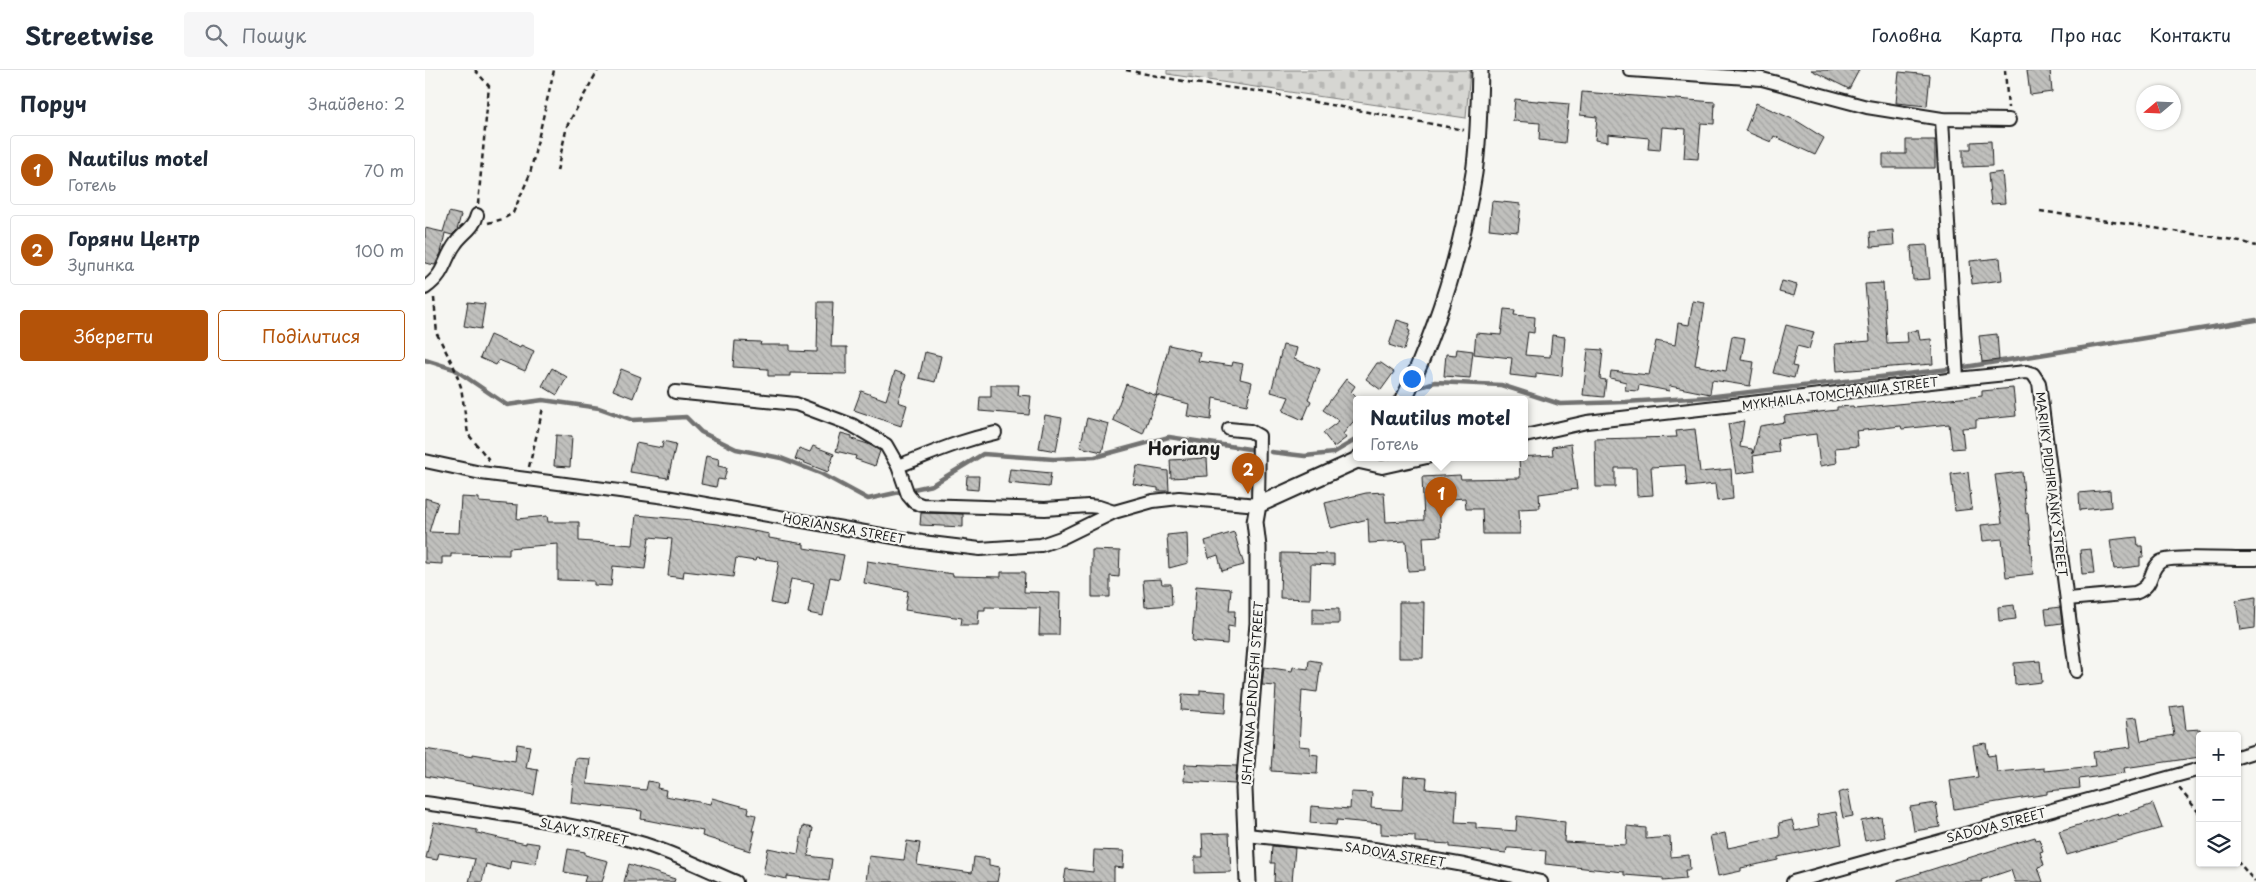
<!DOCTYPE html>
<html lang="uk">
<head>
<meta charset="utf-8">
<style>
	:root { --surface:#fff; --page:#f6f6f7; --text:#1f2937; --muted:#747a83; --line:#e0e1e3; --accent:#b45309 }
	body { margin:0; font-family:"Playpen Sans",sans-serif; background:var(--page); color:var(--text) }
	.controls { position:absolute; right:15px; bottom:15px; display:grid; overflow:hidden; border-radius:5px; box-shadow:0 1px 4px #0004 }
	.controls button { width:45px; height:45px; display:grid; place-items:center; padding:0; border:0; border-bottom:1px solid var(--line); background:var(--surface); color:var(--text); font:25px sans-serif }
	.compass { position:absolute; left:1711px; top:15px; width:45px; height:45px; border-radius:50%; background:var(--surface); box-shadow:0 1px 4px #0004; rotate:251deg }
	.you { position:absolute; left:986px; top:308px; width:18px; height:18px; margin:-12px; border:4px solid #fff; border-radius:50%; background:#1a73e8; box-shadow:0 0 0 8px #1a73e833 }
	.badge { display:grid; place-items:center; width:32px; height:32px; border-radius:50%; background:var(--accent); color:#fff; font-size:16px; font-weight:700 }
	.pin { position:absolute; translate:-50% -41px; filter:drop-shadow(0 1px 2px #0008) }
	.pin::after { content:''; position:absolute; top:26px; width:18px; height:15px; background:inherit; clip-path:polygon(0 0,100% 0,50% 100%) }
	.popup { position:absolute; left:928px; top:326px; width:175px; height:65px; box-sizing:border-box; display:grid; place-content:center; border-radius:5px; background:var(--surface); filter:drop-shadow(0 1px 4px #0005); font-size:16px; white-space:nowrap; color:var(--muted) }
	.popup b { font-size:19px; color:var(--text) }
	.popup::after { content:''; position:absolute; left:50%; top:100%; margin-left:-10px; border:10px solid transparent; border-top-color:var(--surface) }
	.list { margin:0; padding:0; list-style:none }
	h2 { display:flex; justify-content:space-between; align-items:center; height:65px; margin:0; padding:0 20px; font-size:21px }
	h2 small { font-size:16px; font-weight:400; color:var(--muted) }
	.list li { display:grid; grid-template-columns:32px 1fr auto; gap:15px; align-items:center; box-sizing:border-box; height:70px; margin:0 10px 10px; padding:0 10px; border:1px solid var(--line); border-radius:5px }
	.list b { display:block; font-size:19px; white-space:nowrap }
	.list p { margin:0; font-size:16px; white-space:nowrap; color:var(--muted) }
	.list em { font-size:16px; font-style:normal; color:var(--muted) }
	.actions { display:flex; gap:10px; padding:15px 20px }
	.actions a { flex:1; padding:11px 0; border:1px solid var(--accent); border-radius:5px; text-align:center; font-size:18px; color:var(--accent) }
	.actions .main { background:var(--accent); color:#fff }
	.icon { flex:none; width:28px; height:28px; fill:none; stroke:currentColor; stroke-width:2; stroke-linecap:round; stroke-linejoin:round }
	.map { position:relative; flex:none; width:1831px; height:812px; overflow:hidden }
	header { display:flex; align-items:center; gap:30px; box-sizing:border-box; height:70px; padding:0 25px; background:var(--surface); border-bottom:1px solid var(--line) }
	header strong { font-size:24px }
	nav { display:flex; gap:28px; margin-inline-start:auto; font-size:18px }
	.search { width:350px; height:45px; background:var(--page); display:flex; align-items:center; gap:12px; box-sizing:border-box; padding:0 18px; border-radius:5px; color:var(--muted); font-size:19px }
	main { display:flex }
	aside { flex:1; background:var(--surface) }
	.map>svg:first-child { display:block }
	.cemetery { fill:url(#cemetery-stones); stroke:#797977 }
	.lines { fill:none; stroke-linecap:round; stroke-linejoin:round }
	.stream { stroke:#727271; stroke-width:4.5 }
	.building { fill:url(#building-back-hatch); stroke:#1c1c1c }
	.minor-casing { stroke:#1c1c1c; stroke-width:16 }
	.tertiary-casing { stroke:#1c1c1c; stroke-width:19 }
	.path { stroke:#1c1c1c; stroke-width:2.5; stroke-dasharray:5 4; stroke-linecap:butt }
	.minor { stroke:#f6f6f2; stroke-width:12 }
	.tertiary { stroke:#f6f6f2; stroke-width:15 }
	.labels { text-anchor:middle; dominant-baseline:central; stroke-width:4.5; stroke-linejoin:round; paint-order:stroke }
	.street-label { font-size:12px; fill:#1c1c1c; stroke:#f6f6f2 }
	.district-label { font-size:18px; font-weight:bold; fill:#1c1c1c; stroke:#f6f6f2 }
</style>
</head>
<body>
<header>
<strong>Streetwise</strong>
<div class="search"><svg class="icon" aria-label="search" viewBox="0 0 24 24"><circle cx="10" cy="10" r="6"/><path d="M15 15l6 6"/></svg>Пошук</div>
<nav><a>Головна</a><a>Карта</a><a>Про нас</a><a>Контакти</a></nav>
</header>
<main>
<aside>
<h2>Поруч<small>Знайдено: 2</small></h2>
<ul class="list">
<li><span class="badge">1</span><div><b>Nautilus motel</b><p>Готель</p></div><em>70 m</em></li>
<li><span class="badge">2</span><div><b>Горяни Центр</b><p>Зупинка</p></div><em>100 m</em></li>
</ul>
<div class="actions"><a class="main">Зберегти</a><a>Поділитися</a></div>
</aside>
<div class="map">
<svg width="1831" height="812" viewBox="0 0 1831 812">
	<defs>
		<pattern id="cemetery-stones" width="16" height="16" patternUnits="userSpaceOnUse" patternTransform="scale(1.25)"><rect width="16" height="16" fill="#d6d6d2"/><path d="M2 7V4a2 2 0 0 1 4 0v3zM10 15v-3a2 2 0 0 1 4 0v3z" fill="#b7b7b4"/></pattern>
		<pattern id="building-back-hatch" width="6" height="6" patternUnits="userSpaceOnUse" patternTransform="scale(1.25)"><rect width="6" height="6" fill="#c0c0bd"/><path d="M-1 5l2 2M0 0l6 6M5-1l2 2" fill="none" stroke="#a4a4a2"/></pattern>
	</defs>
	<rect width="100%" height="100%" fill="#f6f6f2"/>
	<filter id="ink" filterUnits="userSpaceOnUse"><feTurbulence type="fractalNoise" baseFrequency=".02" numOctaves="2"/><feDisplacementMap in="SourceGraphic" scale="10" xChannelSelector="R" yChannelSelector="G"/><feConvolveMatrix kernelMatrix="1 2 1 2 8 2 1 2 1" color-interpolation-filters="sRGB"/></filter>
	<g filter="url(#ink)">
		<!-- cemetery -->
		<path class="cemetery" d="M 742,0 L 1045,0 L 1041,48 L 742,4 Z"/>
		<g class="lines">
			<!-- stream -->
			<g class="stream">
				<path d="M 0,290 L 29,299 L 82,335 L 118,330 L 174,338 L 208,350 L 261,347 L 276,362 L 311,379 L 356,388 L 397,404 L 443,429 L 507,415 L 558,384 L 629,389 L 670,387 L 744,367 L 831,380"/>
				<path d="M 1540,297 L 1831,250"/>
				<path d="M 995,317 L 1010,312 L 1076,315 L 1135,334 L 1200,332 L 1282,327 L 1524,299"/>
				<path d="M 969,329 L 974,323"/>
				<path d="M 846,382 L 880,386 L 908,383 L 932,369"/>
			</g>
		</g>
		<!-- building -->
		<g class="building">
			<path d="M 1386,0 L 1434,0 L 1424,19 Z"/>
			<path d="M 1602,0 L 1625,0 L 1627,22 L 1605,25 Z"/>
			<path d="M 1474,2 L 1505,5 L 1502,36 L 1471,33 Z"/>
			<path d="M 1157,22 L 1290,32 L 1289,54 L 1276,53 L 1273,89 L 1259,88 L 1261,59 L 1237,57 L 1235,80 L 1223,79 L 1224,68 L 1183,64 L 1183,72 L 1170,70 L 1172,47 L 1155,45 Z"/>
			<path d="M 1090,29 L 1144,34 L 1140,73 L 1114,70 L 1115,53 L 1088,51 Z"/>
			<path d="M 1331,33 L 1372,51 L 1399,68 L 1390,85 L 1349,66 L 1346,72 L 1320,61 Z"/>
			<path d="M 1481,70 L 1510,70 L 1510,98 L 1458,98 L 1458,84 L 1481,84 Z"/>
			<path d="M 1566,71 L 1567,96 L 1538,97 L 1538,79 L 1546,79 L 1546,72 Z"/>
			<path d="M 1577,102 L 1580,133 L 1566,134 L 1563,104 Z"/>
			<path d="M 1067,131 L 1096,134 L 1093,162 L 1064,159 Z"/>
			<path d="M 24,142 L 36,145 L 32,160 L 27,165 L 20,163 L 16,183 L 10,195 L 0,193 L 0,158 L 18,162 Z"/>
			<path d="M 1468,160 L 1469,175 L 1446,177 L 1445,162 Z"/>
			<path d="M 1502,175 L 1505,209 L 1488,210 L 1486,176 Z"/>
			<path d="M 1575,188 L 1577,210 L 1547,214 L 1545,191 Z"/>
			<path d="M 1357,211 L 1372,215 L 1369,226 L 1354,222 Z"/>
			<path d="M 1458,213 L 1462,273 L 1483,272 L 1482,262 L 1493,260 L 1495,270 L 1506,269 L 1508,294 L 1412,301 L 1410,274 L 1445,271 L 1440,214 Z"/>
			<path d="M 1268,231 L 1280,233 L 1270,295 L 1301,301 L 1307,266 L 1320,268 L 1316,290 L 1329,292 L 1325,316 L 1287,310 L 1285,324 L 1245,316 L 1244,321 L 1214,315 L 1213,321 L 1200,320 L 1201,312 L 1185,308 L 1186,301 L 1224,305 L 1231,271 L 1250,275 L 1253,253 L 1264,255 Z"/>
			<path d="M 43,232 L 60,234 L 56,259 L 39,256 Z"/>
			<path d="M 393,232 L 408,232 L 406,277 L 422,277 L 422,304 L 365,303 L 365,306 L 343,306 L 343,299 L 308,297 L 310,271 L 336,272 L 335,275 L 365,275 L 365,281 L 392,282 Z"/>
			<path d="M 1079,239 L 1090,240 L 1089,245 L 1110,247 L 1109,263 L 1103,262 L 1100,285 L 1125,287 L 1127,265 L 1140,267 L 1137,306 L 1111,303 L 1111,308 L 1085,305 L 1087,288 L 1049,284 L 1051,263 L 1076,265 Z"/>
			<path d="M 972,250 L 985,254 L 983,260 L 985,261 L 979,280 L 964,275 Z"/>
			<path d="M 1361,255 L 1389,262 L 1384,279 L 1372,276 L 1367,296 L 1372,297 L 1369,308 L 1348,303 Z"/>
			<path d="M 1572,264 L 1574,290 L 1557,292 L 1554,266 Z"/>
			<path d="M 65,265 L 95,278 L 96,275 L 109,281 L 100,301 L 74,290 L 71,295 L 55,288 Z"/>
			<path d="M 744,275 L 775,282 L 773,291 L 807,296 L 808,292 L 818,294 L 815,309 L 827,312 L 822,335 L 788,328 L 786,350 L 762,346 L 764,334 L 731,325 Z"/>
			<path d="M 858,275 L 872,278 L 869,289 L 895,299 L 883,329 L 886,331 L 878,350 L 858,341 L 864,327 L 846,322 Z"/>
			<path d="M 1032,279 L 1048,281 L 1045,308 L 1019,306 L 1021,284 L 1031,285 Z"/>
			<path d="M 1163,279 L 1178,280 L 1175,309 L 1181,310 L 1179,327 L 1158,325 Z"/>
			<path d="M 500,282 L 516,286 L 510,312 L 494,308 Z"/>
			<path d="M 952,293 L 956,293 L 969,302 L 956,320 L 941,309 Z"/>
			<path d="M 127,298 L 142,307 L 132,325 L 117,316 Z"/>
			<path d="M 196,299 L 216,307 L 208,328 L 188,320 Z"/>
			<path d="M 470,301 L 481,305 L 473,332 L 482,335 L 476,356 L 429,340 L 436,321 L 461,330 Z"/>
			<path d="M 921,309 L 930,316 L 926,322 L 932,328 L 932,347 L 918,364 L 921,368 L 909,377 L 898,363 L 914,351 L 898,340 Z"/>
			<path d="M 701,314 L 732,326 L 718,364 L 688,350 Z"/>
			<path d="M 566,315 L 594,315 L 593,325 L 606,326 L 604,345 L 554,341 L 555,327 L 566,327 Z"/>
			<path d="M 1588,318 L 1591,346 L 1551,350 L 1551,357 L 1537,358 L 1539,378 L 1527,379 L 1524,354 L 1477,359 L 1476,356 L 1431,361 L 1433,376 L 1410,378 L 1412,393 L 1395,396 L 1391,364 L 1352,369 L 1354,382 L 1328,386 L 1330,401 L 1311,404 L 1303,354 L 1319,351 L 1315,377 L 1327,379 L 1328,384 L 1335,356 L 1360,352 L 1359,346 L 1412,340 L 1412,337 L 1428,336 L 1429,338 L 1557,326 L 1557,321 Z"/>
			<path d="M 620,345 L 637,348 L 631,381 L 614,378 Z"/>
			<path d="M 662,348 L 684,354 L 677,382 L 655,377 Z"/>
			<path d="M 1270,359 L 1275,402 L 1306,399 L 1308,429 L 1292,431 L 1290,414 L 1262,417 L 1260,395 L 1226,397 L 1228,425 L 1212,426 L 1211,398 L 1190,398 L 1190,417 L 1171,417 L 1170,369 L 1252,367 L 1251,361 Z"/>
			<path d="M 416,363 L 427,366 L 427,369 L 443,374 L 455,381 L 450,396 L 430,389 L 431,386 L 411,381 Z"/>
			<path d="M 131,365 L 147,366 L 145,397 L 129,396 Z"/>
			<path d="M 238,371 L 251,374 L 243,408 L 205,402 L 211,373 L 237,378 Z"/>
			<path d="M 1146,374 L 1152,419 L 1114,424 L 1115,438 L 1094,439 L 1095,464 L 1058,464 L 1057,439 L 1041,439 L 1040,428 L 1014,430 L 1016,466 L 998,467 L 1000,500 L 983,501 L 981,471 L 944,473 L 943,449 L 906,458 L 900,433 L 941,423 L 959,422 L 961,452 L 999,450 L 997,407 L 1035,405 L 1036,409 L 1095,408 L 1094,387 L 1128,385 L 1127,377 Z"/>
			<path d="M 388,376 L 409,384 L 403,402 L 370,389 L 374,378 L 385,382 Z"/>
			<path d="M 281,386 L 294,389 L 293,396 L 302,398 L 299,410 L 293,409 L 291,417 L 276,414 Z"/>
			<path d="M 782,388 L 783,406 L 746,408 L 745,390 Z"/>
			<path d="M 712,396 L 743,401 L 744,421 L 733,421 L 733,418 L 708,414 Z"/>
			<path d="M 585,399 L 626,403 L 624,417 L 583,413 Z"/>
			<path d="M 1543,402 L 1547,439 L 1530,441 L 1526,404 Z"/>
			<path d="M 1597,402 L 1601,444 L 1603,443 L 1608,504 L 1581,507 L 1577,469 L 1558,471 L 1556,455 L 1577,453 L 1570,405 Z"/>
			<path d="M 542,406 L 554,406 L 553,420 L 541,419 Z"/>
			<path d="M 1685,420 L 1686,437 L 1655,440 L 1654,423 Z"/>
			<path d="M 36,427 L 54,428 L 54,432 L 93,435 L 92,449 L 122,446 L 123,452 L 154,452 L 154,471 L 208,475 L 211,445 L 266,450 L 266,451 L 292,454 L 344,464 L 344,468 L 379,474 L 379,478 L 419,485 L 414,509 L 405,507 L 398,546 L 383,543 L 389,513 L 366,509 L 361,536 L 346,533 L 354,491 L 331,488 L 330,491 L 311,488 L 308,507 L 259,501 L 258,508 L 243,506 L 247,469 L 224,467 L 220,499 L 188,496 L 186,516 L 169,515 L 169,511 L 133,510 L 133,474 L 84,478 L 84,485 L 26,484 L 26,487 L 17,487 L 17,494 L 0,493 L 0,428 L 13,432 L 4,462 L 34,463 Z"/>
			<path d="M 496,443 L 538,444 L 538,457 L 495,455 Z"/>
			<path d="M 809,462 L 819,495 L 797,501 L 793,485 L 784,488 L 780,471 Z"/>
			<path d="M 762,463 L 763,493 L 744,498 L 742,465 Z"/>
			<path d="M 1712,467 L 1713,476 L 1717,476 L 1718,487 L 1715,487 L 1715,496 L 1689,499 L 1685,470 Z"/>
			<path d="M 1666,479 L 1669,503 L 1657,504 L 1655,480 Z"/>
			<path d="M 667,480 L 695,481 L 694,507 L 685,506 L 685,527 L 667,527 Z"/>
			<path d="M 856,483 L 909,484 L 909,495 L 886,494 L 885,529 L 855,528 Z"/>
			<path d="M 442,491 L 528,504 L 528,506 L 576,507 L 576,502 L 600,502 L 599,522 L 635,523 L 634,565 L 614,565 L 615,538 L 560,537 L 560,540 L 554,540 L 553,555 L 536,555 L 537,548 L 480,540 L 483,521 L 439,513 Z"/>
			<path d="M 736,509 L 737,514 L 746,514 L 747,535 L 720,537 L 718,510 Z"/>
			<path d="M 771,516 L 806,519 L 804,541 L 810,541 L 809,557 L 803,556 L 802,574 L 767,571 Z"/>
			<path d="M 1831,527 L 1830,558 L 1815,560 L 1811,530 Z"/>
			<path d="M 974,532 L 999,532 L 998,588 L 974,588 Z"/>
			<path d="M 1589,535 L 1591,549 L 1574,551 L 1573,537 Z"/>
			<path d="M 1635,537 L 1637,553 L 1622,555 L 1620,539 Z"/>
			<path d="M 888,538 L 914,539 L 914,554 L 888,554 Z"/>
			<path d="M 884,590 L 896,592 L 892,622 L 877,620 L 874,676 L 885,677 L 885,684 L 893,685 L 892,704 L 846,701 L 851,616 L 837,615 L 839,597 L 867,601 L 868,597 L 883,599 Z"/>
			<path d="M 1615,591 L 1617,612 L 1590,615 L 1589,593 Z"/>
			<path d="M 775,620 L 801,622 L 800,643 L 756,640 L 757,624 L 775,625 Z"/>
			<path d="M 1758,635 L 1761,660 L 1775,659 L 1775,687 L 1699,698 L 1700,703 L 1654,709 L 1655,718 L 1622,721 L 1622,724 L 1529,739 L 1525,711 L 1553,707 L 1548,675 L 1561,673 L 1563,686 L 1570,685 L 1572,702 L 1619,698 L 1619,701 L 1670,696 L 1668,682 L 1706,677 L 1702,648 L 1712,647 L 1716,671 L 1749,665 L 1745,637 Z"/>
			<path d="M 92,674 L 105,676 L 101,698 L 113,700 L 109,725 L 0,706 L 0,679 L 48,687 L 48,684 L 90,691 Z"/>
			<path d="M 150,688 L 165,689 L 162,714 L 221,720 L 223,711 L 233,713 L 232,718 L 241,720 L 240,726 L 285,734 L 287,728 L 324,738 L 323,743 L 331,745 L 327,761 L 330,761 L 325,781 L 277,766 L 278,761 L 216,749 L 217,741 L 146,733 Z"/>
			<path d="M 760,694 L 812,696 L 810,714 L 759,711 Z"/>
			<path d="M 979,706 L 1002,708 L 1001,719 L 1032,722 L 1030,752 L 1051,753 L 1051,758 L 1091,761 L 1092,746 L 1140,752 L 1139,772 L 1201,775 L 1202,756 L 1221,758 L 1221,769 L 1245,767 L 1246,787 L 1264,785 L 1265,800 L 1260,800 L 1261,809 L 1238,811 L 1238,808 L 1199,805 L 1199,802 L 1120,794 L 1121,781 L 1086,778 L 1082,778 L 1081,783 L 1025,777 L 1025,774 L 990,772 L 990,766 L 956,764 L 956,754 L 912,750 L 911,755 L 885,753 L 886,736 L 925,739 L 926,722 L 947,723 L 946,738 L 977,740 Z"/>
			<path d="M 1423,720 L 1428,746 L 1418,748 L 1413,723 Z"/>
			<path d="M 1511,733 L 1515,757 L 1489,761 L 1485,737 Z"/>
			<path d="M 1728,734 L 1737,758 L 1642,785 L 1634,761 L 1693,743 L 1694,746 Z"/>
			<path d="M 1411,742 L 1417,774 L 1353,787 L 1353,790 L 1316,798 L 1316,801 L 1293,806 L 1285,766 L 1300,763 L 1303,778 L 1355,767 L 1354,753 L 1367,750 L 1370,761 L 1394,756 L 1392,745 Z"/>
			<path d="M 1456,747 L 1460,767 L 1440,771 L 1436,751 Z"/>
			<path d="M 9,752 L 52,760 L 52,763 L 101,774 L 101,772 L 114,774 L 111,794 L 86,790 L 84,800 L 61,794 L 57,812 L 44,812 L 50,789 L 14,783 L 12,790 L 1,788 Z"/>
			<path d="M 378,756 L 388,758 L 383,786 L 407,789 L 404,811 L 362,806 L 362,809 L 338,804 L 343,778 L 373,784 Z"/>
			<path d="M 804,763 L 806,802 L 770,803 L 770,787 L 778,787 L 777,764 Z"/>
			<path d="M 1610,767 L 1611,770 L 1614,769 L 1618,781 L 1615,782 L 1619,795 L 1613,797 L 1618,812 L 1590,812 L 1586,800 L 1556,810 L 1557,812 L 1473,812 L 1473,810 Z"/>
			<path d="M 482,771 L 495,773 L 492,795 L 547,803 L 549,787 L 564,789 L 564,795 L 575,797 L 572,812 L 441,812 L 444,786 L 479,790 Z"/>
			<path d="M 847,776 L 870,778 L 867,812 L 849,812 L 850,793 L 846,793 Z"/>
			<path d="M 143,779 L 160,782 L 160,785 L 183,791 L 177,812 L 159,812 L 161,806 L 139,802 Z"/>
			<path d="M 669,780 L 699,781 L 698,798 L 689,797 L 689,812 L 639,812 L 641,799 L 668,802 Z"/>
			<path d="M 204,794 L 250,809 L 249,812 L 199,812 Z"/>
		</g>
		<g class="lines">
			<!-- minor casing -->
			<g class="minor-casing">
				<g id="minor">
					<path d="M 1205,0 L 1337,9 L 1442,37 L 1517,49 L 1584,50"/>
					<path d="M 0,218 C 22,202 18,190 31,173 C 39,162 49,158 52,145"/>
					<path d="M 1532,309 L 1601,302 L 1608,304 L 1614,313 L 1651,601"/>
					<path d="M 250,322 L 371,334 L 427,355 L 461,375 L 473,396 L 483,425 L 489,432 L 497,435 L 620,439 L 663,436 L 674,437 L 689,442"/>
					<path d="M 1100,366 L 1162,352 L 1532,309 L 1517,49"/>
					<path d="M 0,391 L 56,403 L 241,427 L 497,472 L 555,479 L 616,475 L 636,468 L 689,442 L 728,431 L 754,428 L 833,435 L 834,366 L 825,361 L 804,359"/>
					<path d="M 930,391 L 957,397 L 1002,387"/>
					<path d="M 473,396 C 508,383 533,371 570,363"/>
					<path d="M 1642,529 L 1710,523 C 1731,515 1722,502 1735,492 C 1744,485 1815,490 1831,489"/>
					<path d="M 1812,687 L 1831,681"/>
					<path d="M 0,733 C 73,744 148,752 219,774 C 251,784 280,799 311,812"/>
					<path d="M 822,765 L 949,779 L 1039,795 L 1116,812"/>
					<path d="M 1368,812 L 1775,699"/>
				</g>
			</g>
			<!-- tertiary casing -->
			<g class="tertiary-casing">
				<g id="tertiary">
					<path d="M 979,329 C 1012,259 1037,180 1049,103 C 1054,69 1054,34 1055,0"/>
					<path d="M 823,812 L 819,719 L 833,553 L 833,477 L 830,452 L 833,435 L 930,391 L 935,387"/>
				</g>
			</g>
			<!-- path -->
			<g class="path">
				<path d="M 50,0 L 64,16 L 53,134"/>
				<path d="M 701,0 L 768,13 L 831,21 L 1039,60"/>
				<path d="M 1580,0 L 1583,38"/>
				<path d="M 132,101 L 142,56 L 173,0"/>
				<path d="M 1615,141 L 1815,171 L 1831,176"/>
				<path d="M 63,153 L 78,149 L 88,143 L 105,104 L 129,0"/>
				<path d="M 9,228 L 12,264 L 29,297 L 36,317 L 43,364 L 65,391"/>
				<path d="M 104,397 L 118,338"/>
				<path d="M 1754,718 L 1775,744"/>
				<path d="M 1812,790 L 1830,812"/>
			</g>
			<!-- minor -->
			<use href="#minor" class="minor"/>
			<!-- tertiary -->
			<use href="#tertiary" class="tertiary"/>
		</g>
	</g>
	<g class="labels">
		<!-- street labels -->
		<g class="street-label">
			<text transform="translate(1415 323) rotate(-7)">MYKHAILA TOMCHANIIA STREET</text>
			<text transform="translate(1627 414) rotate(83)">MARIIKY PIDHIRIANKY STREET</text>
			<text transform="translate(419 458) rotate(10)">HORIANSKA STREET</text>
			<text transform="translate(827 623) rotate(-86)">ISHTVANA DENDESHI STREET</text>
			<text transform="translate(1571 755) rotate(-15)">SADOVA STREET</text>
			<text transform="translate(159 761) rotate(12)">SLAVY STREET</text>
			<text transform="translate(970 784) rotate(9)">SADOVA STREET</text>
		</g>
		<!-- district labels -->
		<g class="district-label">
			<text x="759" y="377">Horiany</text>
		</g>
	</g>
</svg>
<div class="controls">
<button>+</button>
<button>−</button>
<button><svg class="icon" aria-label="layers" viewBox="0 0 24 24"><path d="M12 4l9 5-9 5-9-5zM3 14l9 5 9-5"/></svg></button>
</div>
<svg class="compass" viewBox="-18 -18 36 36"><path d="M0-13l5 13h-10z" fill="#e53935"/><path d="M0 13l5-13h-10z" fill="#747a83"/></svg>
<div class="you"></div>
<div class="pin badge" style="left:1016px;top:448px">1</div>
<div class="popup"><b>Nautilus motel</b>Готель</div>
<div class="pin badge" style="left:823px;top:424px">2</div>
</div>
</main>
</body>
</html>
